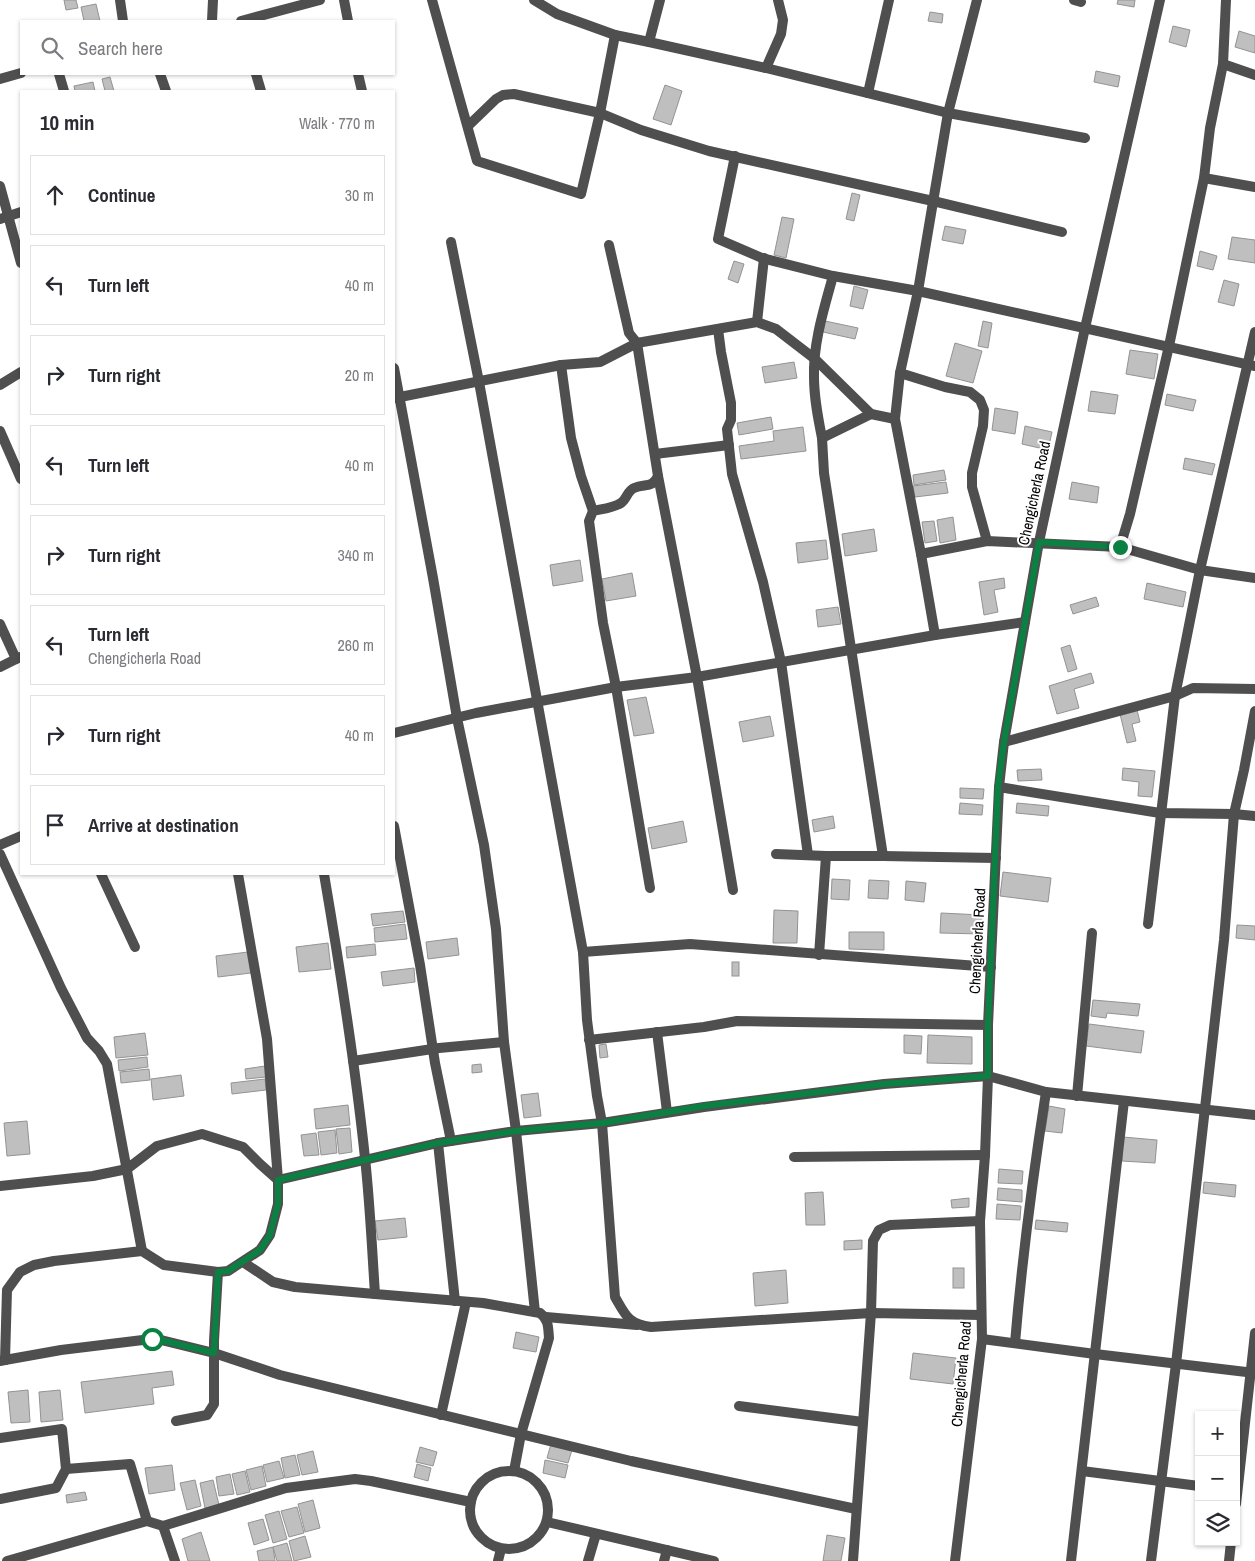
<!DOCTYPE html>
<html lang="en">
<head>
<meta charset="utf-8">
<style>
	:root { --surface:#fff; --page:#f2f2f3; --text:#2b2b33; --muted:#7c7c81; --line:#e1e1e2 }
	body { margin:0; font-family:"Archivo Narrow",sans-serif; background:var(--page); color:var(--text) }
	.controls { position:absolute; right:15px; bottom:15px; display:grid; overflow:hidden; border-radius:0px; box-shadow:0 1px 4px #0004 }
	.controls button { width:45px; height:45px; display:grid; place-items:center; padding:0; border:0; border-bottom:1px solid var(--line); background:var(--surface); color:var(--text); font:25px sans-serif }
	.stop { position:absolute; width:15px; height:15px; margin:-11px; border:4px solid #0b8043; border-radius:50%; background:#fff }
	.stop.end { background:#0b8043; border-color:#fff; box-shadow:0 1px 5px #0008 }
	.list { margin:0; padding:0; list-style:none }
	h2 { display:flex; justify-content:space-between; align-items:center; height:65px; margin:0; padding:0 20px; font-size:21px }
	h2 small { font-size:16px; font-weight:400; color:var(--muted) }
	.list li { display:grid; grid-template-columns:32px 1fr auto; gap:15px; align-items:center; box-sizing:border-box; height:80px; margin:0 10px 10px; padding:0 10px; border:1px solid var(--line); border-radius:0px }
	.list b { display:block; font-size:19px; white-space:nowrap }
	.list p { margin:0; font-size:16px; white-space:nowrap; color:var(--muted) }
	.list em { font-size:16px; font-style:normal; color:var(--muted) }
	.icon { flex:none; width:28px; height:28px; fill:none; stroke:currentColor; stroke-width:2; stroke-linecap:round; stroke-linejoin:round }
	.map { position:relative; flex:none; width:1255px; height:1561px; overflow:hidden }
	.search { position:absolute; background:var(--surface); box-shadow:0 1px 4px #0004; left:20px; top:20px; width:375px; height:55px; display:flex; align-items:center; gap:12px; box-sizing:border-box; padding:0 18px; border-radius:0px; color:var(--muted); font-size:19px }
	.panel { position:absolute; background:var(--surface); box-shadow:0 1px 4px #0004; left:20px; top:90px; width:375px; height:785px; border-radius:0px }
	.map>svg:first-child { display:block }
	.building { fill:#bfbfbf; stroke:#939393 }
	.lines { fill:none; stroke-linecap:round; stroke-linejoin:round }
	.street { stroke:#4f4f4f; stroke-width:10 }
	.route { stroke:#0b8043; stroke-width:6 }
	.labels { text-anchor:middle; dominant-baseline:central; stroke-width:4; stroke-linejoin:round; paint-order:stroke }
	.street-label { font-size:15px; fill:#000; stroke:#fff }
</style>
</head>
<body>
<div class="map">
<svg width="1255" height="1561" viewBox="0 0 1255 1561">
	<rect width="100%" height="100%" fill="#fff"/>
	<!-- building -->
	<g class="building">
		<path d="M 64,0 L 76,0 L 78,8 L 66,10 Z"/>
		<path d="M 1118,0 L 1135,0 L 1134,7 L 1117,4 Z"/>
		<path d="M 96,4 L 100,21 L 84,21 L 81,7 Z"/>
		<path d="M 930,12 L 943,14 L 942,23 L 928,21 Z"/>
		<path d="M 1173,26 L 1190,30 L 1186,47 L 1169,42 Z"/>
		<path d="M 1239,31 L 1255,36 L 1255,53 L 1235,47 Z"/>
		<path d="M 1096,71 L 1120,76 L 1118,87 L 1094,82 Z"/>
		<path d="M 110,77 L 114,91 L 105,91 L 102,79 Z"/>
		<path d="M 93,82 L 95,91 L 75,91 L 74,86 Z"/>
		<path d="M 665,85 L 682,91 L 671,125 L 653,119 Z"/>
		<path d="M 852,193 L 860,195 L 854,221 L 846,219 Z"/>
		<path d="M 782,217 L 794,219 L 786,258 L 774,255 Z"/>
		<path d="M 945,226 L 966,230 L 963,244 L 942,240 Z"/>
		<path d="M 1232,237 L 1255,240 L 1255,263 L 1228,259 Z"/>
		<path d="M 1200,251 L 1217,256 L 1213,270 L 1197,266 Z"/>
		<path d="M 734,261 L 744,264 L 738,283 L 728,279 Z"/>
		<path d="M 1224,280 L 1239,284 L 1234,306 L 1218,302 Z"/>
		<path d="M 854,286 L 868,290 L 863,309 L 850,306 Z"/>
		<path d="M 825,321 L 858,328 L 855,339 L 823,332 Z"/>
		<path d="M 983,321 L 992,323 L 988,348 L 978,346 Z"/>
		<path d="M 955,343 L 982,351 L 973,383 L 946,376 Z"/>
		<path d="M 1130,350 L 1158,354 L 1154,379 L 1126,374 Z"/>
		<path d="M 794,362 L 797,378 L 765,383 L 762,367 Z"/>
		<path d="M 1091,391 L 1118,395 L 1115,414 L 1088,411 Z"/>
		<path d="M 1167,394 L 1196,400 L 1193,411 L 1165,405 Z"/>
		<path d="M 995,408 L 1018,412 L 1015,434 L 992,430 Z"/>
		<path d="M 771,417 L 773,429 L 739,435 L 737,423 Z"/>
		<path d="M 1025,426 L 1052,432 L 1048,450 L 1022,444 Z"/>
		<path d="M 803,427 L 806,451 L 741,459 L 739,446 L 774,441 L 773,431 Z"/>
		<path d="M 1185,458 L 1215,464 L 1212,475 L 1183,469 Z"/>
		<path d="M 944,470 L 946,480 L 914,485 L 913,475 Z"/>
		<path d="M 946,482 L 948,493 L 915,497 L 913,486 Z"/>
		<path d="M 1072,482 L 1099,487 L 1097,503 L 1069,499 Z"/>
		<path d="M 953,517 L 956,540 L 940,543 L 937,520 Z"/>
		<path d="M 934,521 L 937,541 L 925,543 L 922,522 Z"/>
		<path d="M 874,529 L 877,551 L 845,556 L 842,534 Z"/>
		<path d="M 826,540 L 828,559 L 798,563 L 796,543 Z"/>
		<path d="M 580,560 L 583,581 L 553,586 L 550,565 Z"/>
		<path d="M 632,573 L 636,596 L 606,601 L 602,579 Z"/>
		<path d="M 1004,578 L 1005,588 L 994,590 L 998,612 L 984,615 L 979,582 Z"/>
		<path d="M 1147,583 L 1186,592 L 1183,607 L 1144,599 Z"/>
		<path d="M 1096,597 L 1099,606 L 1073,614 L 1070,605 Z"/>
		<path d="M 838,607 L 841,624 L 818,627 L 816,610 Z"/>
		<path d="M 1070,645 L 1077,669 L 1068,672 L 1061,648 Z"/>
		<path d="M 1091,673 L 1094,683 L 1074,689 L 1079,708 L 1057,714 L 1049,686 Z"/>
		<path d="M 646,697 L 654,733 L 634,736 L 627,700 Z"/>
		<path d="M 1137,710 L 1140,722 L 1132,724 L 1136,741 L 1127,743 L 1120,714 Z"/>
		<path d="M 770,716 L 774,736 L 743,742 L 739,722 Z"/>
		<path d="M 1123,768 L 1155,771 L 1152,797 L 1138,796 L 1139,782 L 1122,780 Z"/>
		<path d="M 1041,769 L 1042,780 L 1018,781 L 1017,770 Z"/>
		<path d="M 960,788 L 984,789 L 983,799 L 960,798 Z"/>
		<path d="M 960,803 L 983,805 L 982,815 L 959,814 Z"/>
		<path d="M 1017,803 L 1049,806 L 1048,816 L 1016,813 Z"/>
		<path d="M 833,816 L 835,828 L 814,832 L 812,820 Z"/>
		<path d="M 683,821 L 687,842 L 652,849 L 648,828 Z"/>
		<path d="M 1003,872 L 1051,878 L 1048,902 L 1000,896 Z"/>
		<path d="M 832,879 L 850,880 L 849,900 L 831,899 Z"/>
		<path d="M 869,880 L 889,881 L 888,899 L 868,898 Z"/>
		<path d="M 906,881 L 926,883 L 924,902 L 905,900 Z"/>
		<path d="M 774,910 L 798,911 L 797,943 L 773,943 Z"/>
		<path d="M 403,911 L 405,922 L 373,926 L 371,914 Z"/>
		<path d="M 941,913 L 982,915 L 981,934 L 940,933 Z"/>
		<path d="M 405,924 L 407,939 L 375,942 L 374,928 Z"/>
		<path d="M 1237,925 L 1255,926 L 1255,940 L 1236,938 Z"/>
		<path d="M 849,932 L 884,932 L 884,950 L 849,949 Z"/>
		<path d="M 457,938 L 459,955 L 428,959 L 426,942 Z"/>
		<path d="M 328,943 L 331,969 L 299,972 L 296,947 Z"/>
		<path d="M 375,944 L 376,955 L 347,958 L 346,947 Z"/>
		<path d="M 248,952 L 251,973 L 218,977 L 216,956 Z"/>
		<rect x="732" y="962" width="7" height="14"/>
		<path d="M 414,968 L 415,982 L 383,986 L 381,972 Z"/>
		<path d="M 1093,1000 L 1140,1004 L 1138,1016 L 1107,1013 L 1106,1018 L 1091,1016 Z"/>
		<path d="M 1089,1024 L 1144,1031 L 1141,1053 L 1086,1046 Z"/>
		<path d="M 145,1033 L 148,1055 L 116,1058 L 114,1037 Z"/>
		<path d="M 904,1035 L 922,1036 L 921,1054 L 904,1053 Z"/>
		<path d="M 928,1035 L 972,1037 L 972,1064 L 927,1063 Z"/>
		<path d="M 606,1044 L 608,1057 L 600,1058 L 599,1045 Z"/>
		<path d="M 147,1057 L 148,1067 L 119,1071 L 118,1060 Z"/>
		<path d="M 481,1064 L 482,1072 L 472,1073 L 472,1065 Z"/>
		<path d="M 265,1066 L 266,1077 L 246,1079 L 245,1069 Z"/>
		<path d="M 149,1069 L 150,1080 L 121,1083 L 120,1072 Z"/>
		<path d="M 181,1075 L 184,1096 L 153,1100 L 151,1079 Z"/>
		<path d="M 265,1079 L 266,1090 L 232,1094 L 231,1083 Z"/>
		<path d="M 538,1093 L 541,1116 L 524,1118 L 521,1095 Z"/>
		<path d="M 348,1105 L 350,1125 L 316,1129 L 314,1109 Z"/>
		<path d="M 1049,1106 L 1065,1109 L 1062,1133 L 1045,1131 Z"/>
		<path d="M 27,1121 L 30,1154 L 7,1156 L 4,1123 Z"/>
		<path d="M 350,1128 L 352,1152 L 339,1154 L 336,1129 Z"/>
		<path d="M 335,1130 L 337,1153 L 321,1155 L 318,1132 Z"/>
		<path d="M 316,1133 L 319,1155 L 304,1156 L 301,1135 Z"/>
		<path d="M 1123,1137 L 1157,1140 L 1155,1163 L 1122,1161 Z"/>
		<path d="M 999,1169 L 1023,1171 L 1022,1184 L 998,1183 Z"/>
		<path d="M 1204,1182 L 1236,1185 L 1235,1197 L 1203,1193 Z"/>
		<path d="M 998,1188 L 1022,1190 L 1022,1202 L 997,1200 Z"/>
		<path d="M 823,1192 L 825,1225 L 806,1225 L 805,1193 Z"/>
		<path d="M 969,1198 L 969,1207 L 952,1208 L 951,1200 Z"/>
		<path d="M 997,1204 L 1021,1206 L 1020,1220 L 996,1219 Z"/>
		<path d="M 405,1218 L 407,1237 L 378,1240 L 375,1221 Z"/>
		<path d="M 1036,1220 L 1068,1223 L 1067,1232 L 1035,1229 Z"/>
		<path d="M 862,1240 L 862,1249 L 844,1250 L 844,1241 Z"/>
		<rect x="953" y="1268" width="11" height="20"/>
		<path d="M 786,1270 L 788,1303 L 755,1306 L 753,1273 Z"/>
		<path d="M 516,1332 L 539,1337 L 536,1352 L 513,1348 Z"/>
		<path d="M 913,1353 L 956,1358 L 953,1384 L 910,1379 Z"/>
		<path d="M 172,1371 L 174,1385 L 152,1388 L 154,1404 L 85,1413 L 81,1382 Z"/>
		<path d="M 28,1390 L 30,1422 L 11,1423 L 8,1392 Z"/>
		<path d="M 60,1390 L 63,1420 L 41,1422 L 39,1392 Z"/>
		<path d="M 551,1444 L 572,1450 L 568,1463 L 547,1458 Z"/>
		<path d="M 420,1447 L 437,1452 L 433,1466 L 416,1462 Z"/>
		<path d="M 313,1451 L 318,1472 L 302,1475 L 297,1455 Z"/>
		<path d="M 295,1455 L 300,1475 L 285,1478 L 281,1458 Z"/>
		<path d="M 545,1460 L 568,1465 L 565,1478 L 543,1473 Z"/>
		<path d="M 279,1461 L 284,1478 L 267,1482 L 263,1465 Z"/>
		<path d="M 417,1464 L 431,1468 L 428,1481 L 414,1477 Z"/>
		<path d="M 172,1465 L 175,1490 L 149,1494 L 145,1468 Z"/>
		<path d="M 262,1466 L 266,1486 L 251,1490 L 246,1470 Z"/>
		<path d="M 245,1471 L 250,1492 L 237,1495 L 232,1474 Z"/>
		<path d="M 230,1474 L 234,1494 L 219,1496 L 216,1477 Z"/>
		<path d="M 195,1480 L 201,1506 L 187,1510 L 180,1483 Z"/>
		<path d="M 213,1480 L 219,1505 L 205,1508 L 200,1483 Z"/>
		<path d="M 85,1492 L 87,1500 L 67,1503 L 66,1495 Z"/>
		<path d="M 313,1500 L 320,1528 L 305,1532 L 298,1504 Z"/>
		<path d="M 297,1507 L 304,1533 L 289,1537 L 281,1511 Z"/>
		<path d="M 279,1511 L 287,1539 L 273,1543 L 265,1515 Z"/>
		<path d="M 263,1519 L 269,1540 L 254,1545 L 248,1523 Z"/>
		<path d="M 201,1532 L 210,1561 L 188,1561 L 182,1539 Z"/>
		<path d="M 827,1535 L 845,1538 L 841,1561 L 823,1561 Z"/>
		<path d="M 305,1536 L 311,1557 L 294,1561 L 289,1541 Z"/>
		<path d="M 287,1543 L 292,1561 L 277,1561 L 273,1547 Z"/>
		<path d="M 273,1547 L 275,1561 L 259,1561 L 257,1551 Z"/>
	</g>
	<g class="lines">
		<!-- street -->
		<g class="street">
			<path d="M 120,0 L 123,21"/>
			<path d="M 344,0 L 348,21"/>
			<path d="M 432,0 L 477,161 L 581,194 L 600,113 L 615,35"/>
			<path d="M 534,0 L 557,14 L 615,35 L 649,42 L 766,68 L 948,113 L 1085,138"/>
			<path d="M 1074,0 L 1081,2"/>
			<path d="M 212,21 L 213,0"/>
			<path d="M 241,21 L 320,0"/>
			<path d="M 649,42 L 660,0"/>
			<path d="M 1223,64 L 1255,75"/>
			<path d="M 766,68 L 781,34 L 783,20 L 778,0"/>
			<path d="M 59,74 L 64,91"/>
			<path d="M 160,74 L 166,91"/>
			<path d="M 256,74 L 261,91"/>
			<path d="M 358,74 L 362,91"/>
			<path d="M 0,79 L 21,73"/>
			<path d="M 868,93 L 889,0"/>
			<path d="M 468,126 L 496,99 L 503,95 L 514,94 L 600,113 L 641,130 L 709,151 L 933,201 L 1062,232"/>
			<path d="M 735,156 L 718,239 L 762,258 L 833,276 L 918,291 L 1255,366"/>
			<path d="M 1204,178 L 1255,187"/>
			<path d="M 0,186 L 21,263"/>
			<path d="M 0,219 L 21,212"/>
			<path d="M 451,242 L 479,382 L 583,952 L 587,1020 L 597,1096 L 602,1123 L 615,1297 C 626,1316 628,1324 651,1327 L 871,1313 L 981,1315"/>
			<path d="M 609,245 L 629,333 L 637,343 L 658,476 L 697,677 L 733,890"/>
			<path d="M 833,276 C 824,309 813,343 814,377 C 814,398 818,418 822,438 L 871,414 L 895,419"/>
			<path d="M 757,322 L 764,258"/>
			<path d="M 718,329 L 721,352 L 731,403 L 731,420 L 727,429 L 732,474 L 763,582 L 781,662 L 808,855"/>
			<path d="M 1255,332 L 1200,570 L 1255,578"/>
			<path d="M 561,365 L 571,438 L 581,476 L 593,511"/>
			<path d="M 394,368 L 433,578 L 457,718 L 484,845 L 496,929 L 504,1042 L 516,1131 L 535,1312"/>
			<path d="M 900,373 L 945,387 L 970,392 L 980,400 L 984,410 L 983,426 L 972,473 L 972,487 L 987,541"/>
			<path d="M 0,385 L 21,372"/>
			<path d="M 395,398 L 561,365 L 600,362 L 637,343 L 757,322 L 776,329 L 815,359 L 871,414"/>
			<path d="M 0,431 L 21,479"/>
			<path d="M 822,438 L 824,473 L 883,856"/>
			<path d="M 655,454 L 729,445"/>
			<path d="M 1120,547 L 1200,570 L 1175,696 L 1148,924"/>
			<path d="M 921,554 L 987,541 L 1120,547 L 1130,514 L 1169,346 L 1204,178 L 1210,128 L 1223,64 L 1226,0"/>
			<path d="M 0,624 L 16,659"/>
			<path d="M 935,635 L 921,554 L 895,419 L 900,373 L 918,291 L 948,113 L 977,0"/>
			<path d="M 0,667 L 20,657"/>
			<path d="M 394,733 L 476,713 L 616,687 L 697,677 L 935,635 L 1025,622"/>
			<path d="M 1004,742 L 1175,696 L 1193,688 L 1255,689"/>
			<path d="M 999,787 L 1160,813 L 1234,814 L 1244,770 L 1255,711"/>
			<path d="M 394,826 L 420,965 L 435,1063 L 451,1141"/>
			<path d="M 0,845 L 21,836"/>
			<path d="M 0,854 L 61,988 L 87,1038 L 99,1051 L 107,1064 L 142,1251"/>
			<path d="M 776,854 L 826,856 L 883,856 L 996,858"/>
			<path d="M 101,874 L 135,947"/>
			<path d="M 238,874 L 267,1039 L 278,1180"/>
			<path d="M 324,874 C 340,968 355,1063 365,1158 C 370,1204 372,1249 375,1294 L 483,1303 L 540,1313 C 549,1320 548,1327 549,1338 L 521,1434 L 514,1471"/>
			<path d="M 650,888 L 616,687 L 603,623 L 589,521 L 593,511 C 602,509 613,508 621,503 C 627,499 627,491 634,488 C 645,483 652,489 658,476"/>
			<path d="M 583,952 L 690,944 L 991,967"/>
			<path d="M 819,955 L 826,856"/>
			<path d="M 657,1032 L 667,1112"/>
			<path d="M 589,1040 L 704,1027 L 737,1021 L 988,1025"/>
			<path d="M 353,1061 L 439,1048 L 504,1042"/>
			<path d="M 1077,1096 L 1092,933"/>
			<path d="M 438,1143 L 455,1301"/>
			<path d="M 794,1157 L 985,1155"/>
			<path d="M 0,1186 L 93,1176 L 127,1169 L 157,1146 L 202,1134 L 243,1147 L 260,1164 L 278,1180"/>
			<path d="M 243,1262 L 273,1282 L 295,1287 L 375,1294"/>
			<path d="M 546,1317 L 637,1325"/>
			<path d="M 982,1339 L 1095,1354 L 1255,1373"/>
			<path d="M 1015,1343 C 1022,1259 1033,1175 1046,1092"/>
			<path d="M 5,1360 L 61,1350 L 151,1339 L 161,1340 L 214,1353 L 280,1375 L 631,1461 L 856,1509"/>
			<path d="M 0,1361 L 5,1360 L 7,1290 L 20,1272 L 34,1265 L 54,1261 L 142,1251 L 164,1265 L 218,1272 L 228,1271 L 260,1250 L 270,1235 L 278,1204 L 278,1180 L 438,1143 L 516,1131 L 602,1123 L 704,1107 L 884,1084 L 988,1076 L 1046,1092 L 1255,1115"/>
			<path d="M 739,1406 L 863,1422"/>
			<path d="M 441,1415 L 466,1302"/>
			<path d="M 176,1421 L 207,1415 L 214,1404 L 214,1341 L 218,1272"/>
			<path d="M 0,1438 L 62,1429 L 66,1469 L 56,1488 L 0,1499"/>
			<path d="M 66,1469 L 130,1464 L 147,1521"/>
			<circle cx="509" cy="1510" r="39"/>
			<path d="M 1082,1471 L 1199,1486"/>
			<path d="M 1236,1504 L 1255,1333"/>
			<path d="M 547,1522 L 714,1561"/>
			<path d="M 163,1526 L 175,1561"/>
			<path d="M 7,1561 L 147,1521 L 163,1526 L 286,1488 L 355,1479 L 371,1481 L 471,1502"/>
			<path d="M 498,1561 L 501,1549"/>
			<path d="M 588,1561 L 596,1534"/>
			<path d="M 664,1561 L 667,1550"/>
			<path d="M 853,1561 L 871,1313 L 873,1241 L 879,1230 L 890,1225 L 980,1221"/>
			<path d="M 955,1561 L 982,1339 L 980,1221 L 985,1155 L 988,1076 L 988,1025 L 999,787 L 1004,742 L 1039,542 L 1085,328 L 1160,0"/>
			<path d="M 1071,1561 L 1124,1101"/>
			<path d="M 1151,1561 L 1176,1364 L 1224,940 L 1234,814 L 1255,816"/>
			<path d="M 1229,1561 L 1231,1542"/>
		</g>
	</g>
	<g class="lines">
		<!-- route -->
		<path class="route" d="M 152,1339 L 161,1340 L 214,1353 L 218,1272 L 228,1271 L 260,1250 L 270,1235 L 278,1204 L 278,1180 L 438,1143 L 516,1131 L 602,1123 L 704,1106 L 884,1084 L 988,1076 L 988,1025 L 998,787 L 1004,742 L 1039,542 L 1120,547"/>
	</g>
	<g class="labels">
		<!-- street labels -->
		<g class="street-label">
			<text transform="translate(1034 493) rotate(-78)">Chengicherla Road</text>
			<text transform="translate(977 941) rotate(-87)">Chengicherla Road</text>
			<text transform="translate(961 1374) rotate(-85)">Chengicherla Road</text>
		</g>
	</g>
</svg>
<div class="controls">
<button>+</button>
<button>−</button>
<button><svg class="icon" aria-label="layers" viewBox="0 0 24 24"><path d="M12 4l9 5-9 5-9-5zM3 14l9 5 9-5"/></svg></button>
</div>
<div class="stop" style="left:152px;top:1339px"></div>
<div class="stop end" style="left:1120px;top:547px"></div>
<div class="search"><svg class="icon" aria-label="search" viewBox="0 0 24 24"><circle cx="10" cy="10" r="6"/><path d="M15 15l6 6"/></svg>Search here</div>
<section class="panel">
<h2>10 min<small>Walk · 770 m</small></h2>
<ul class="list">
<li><svg class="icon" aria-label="ahead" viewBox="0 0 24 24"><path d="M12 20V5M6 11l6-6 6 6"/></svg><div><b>Continue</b></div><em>30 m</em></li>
<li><svg class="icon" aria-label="left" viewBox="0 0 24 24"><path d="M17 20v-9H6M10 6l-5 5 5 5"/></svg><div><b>Turn left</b></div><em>40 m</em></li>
<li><svg class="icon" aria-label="right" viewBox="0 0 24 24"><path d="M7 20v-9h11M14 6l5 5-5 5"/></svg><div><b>Turn right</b></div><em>20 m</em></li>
<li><svg class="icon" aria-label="left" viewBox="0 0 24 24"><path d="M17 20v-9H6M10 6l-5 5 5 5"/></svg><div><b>Turn left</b></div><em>40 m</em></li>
<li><svg class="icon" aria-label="right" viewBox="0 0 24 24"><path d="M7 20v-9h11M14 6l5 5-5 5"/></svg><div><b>Turn right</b></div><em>340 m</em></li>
<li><svg class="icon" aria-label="left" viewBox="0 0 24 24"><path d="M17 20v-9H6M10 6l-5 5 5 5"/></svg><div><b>Turn left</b><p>Chengicherla Road</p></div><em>260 m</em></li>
<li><svg class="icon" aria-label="right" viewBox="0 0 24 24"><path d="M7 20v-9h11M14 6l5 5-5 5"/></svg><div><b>Turn right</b></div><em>40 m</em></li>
<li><svg class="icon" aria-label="arrive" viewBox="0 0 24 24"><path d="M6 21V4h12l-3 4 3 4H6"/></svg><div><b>Arrive at destination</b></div></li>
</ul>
</section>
</div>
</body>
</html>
